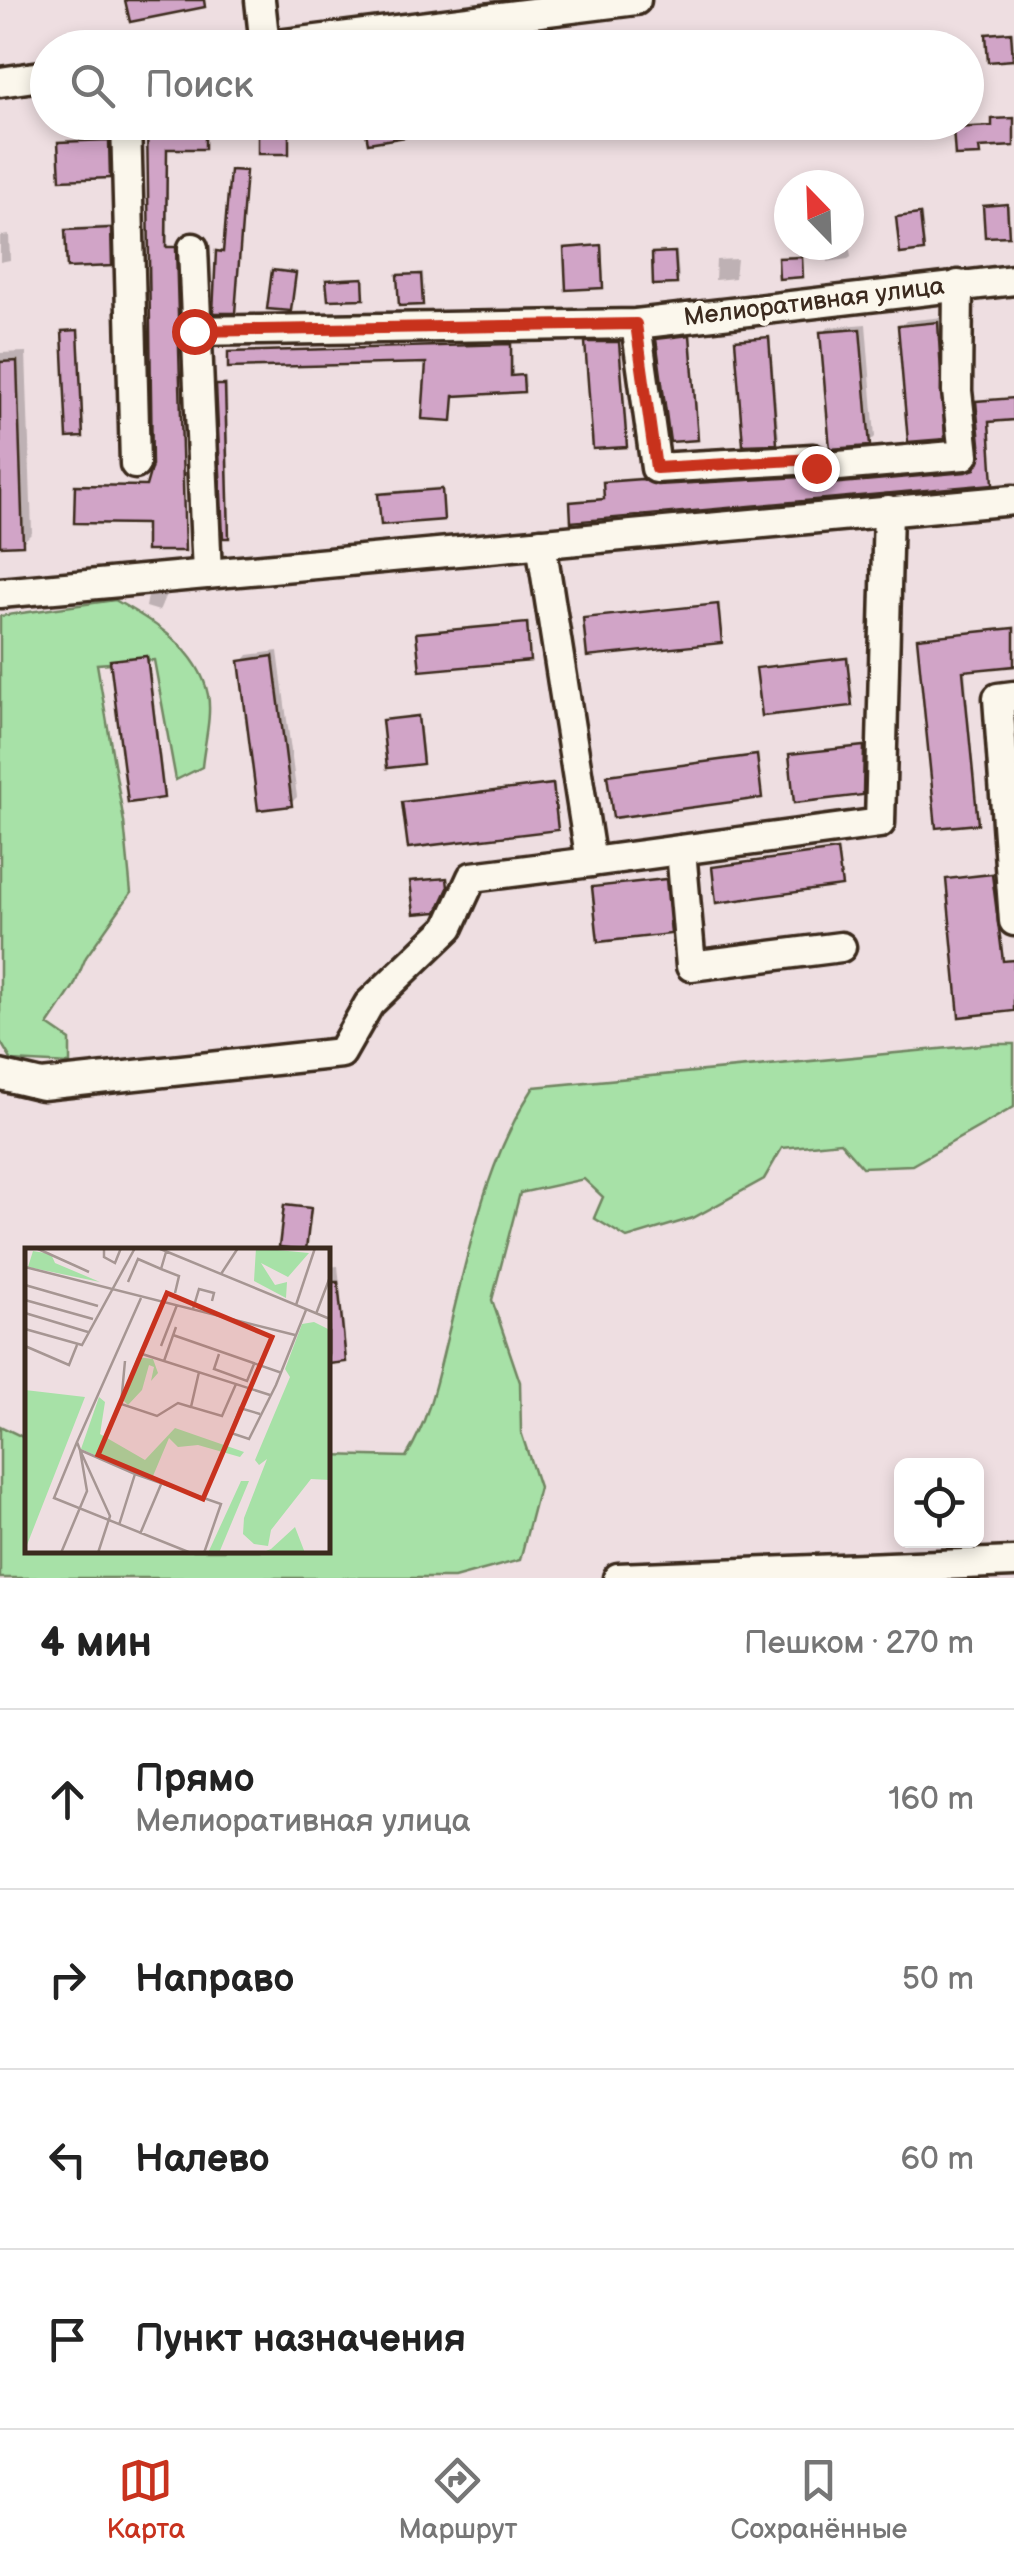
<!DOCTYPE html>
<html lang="ru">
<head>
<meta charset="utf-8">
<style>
	:root { --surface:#fff; --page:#f6f6f6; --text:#222; --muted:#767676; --line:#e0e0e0; --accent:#c8321e }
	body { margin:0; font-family:"Balsamiq Sans",sans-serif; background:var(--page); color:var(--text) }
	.controls { position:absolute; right:30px; bottom:30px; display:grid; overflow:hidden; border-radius:15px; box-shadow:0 5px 15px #0003 }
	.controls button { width:90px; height:90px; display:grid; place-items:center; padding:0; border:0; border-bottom:2px solid var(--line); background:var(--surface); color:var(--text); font:50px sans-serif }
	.compass { position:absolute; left:774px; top:170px; width:90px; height:90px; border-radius:50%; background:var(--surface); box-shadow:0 5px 15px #0003; rotate:337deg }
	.stop { position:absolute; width:30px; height:30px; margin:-22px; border:8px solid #c8321e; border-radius:50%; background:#fff }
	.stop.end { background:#c8321e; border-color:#fff; box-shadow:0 2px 10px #0008 }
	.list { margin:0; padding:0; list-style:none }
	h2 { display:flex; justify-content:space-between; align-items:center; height:130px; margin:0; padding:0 40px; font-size:42px }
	h2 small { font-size:32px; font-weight:400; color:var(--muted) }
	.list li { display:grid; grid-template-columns:65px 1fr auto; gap:30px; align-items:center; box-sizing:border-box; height:180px; padding:0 40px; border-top:2px solid var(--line) }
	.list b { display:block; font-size:38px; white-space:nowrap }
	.list p { margin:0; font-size:32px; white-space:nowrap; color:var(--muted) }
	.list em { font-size:32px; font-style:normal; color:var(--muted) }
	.icon { flex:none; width:55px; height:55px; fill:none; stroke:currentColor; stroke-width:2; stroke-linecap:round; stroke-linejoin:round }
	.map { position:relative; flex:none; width:1014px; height:1578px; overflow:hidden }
	.search { position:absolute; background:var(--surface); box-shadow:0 5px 15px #0003; left:30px; right:30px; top:30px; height:110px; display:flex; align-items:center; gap:25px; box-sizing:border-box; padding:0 35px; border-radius:55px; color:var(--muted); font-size:38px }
	.sheet { height:850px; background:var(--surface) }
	nav { display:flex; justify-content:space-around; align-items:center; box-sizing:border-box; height:140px; border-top:2px solid var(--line); background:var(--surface); font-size:28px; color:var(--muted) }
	nav a { display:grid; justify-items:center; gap:5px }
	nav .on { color:var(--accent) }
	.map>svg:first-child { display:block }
	.green { fill:#a7e1a7; stroke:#718662; stroke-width:2.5 }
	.shadow { fill:#0003 }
	.building { fill:#d1a4c7; stroke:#3b2a1e; stroke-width:2.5 }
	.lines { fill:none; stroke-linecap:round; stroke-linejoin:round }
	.minor-casing { stroke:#3b2a1e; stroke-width:35 }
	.minor { stroke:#fbf7ec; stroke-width:28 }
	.route { stroke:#c8321e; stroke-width:12 }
	.labels { text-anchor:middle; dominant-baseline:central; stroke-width:10; stroke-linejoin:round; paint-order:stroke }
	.street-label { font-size:25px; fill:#3b2a1e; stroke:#fbf7ec }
	.inset-road { fill:none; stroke:#a69693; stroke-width:2.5 }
	.view { fill:#c8321e; fill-opacity:0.15; stroke:#c8321e; stroke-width:5 }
	.inset-edge { fill:none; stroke:#3b2a1e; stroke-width:5 }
</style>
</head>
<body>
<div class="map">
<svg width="1014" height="1578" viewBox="0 0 1014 1578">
	<rect width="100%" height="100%" fill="#eedee1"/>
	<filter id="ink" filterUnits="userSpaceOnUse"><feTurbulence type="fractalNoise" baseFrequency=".01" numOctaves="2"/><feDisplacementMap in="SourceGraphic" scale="20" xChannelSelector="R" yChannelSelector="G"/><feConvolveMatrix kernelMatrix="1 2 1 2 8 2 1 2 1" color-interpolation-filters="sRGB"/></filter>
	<g filter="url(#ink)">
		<!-- green -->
		<g class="green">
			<path d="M 115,600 C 153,621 199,649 208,695 C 212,716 204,745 202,767 L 176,780 L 154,660 L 97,664 L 124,822 L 131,893 L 86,957 L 74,986 L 48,1025 L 70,1040 L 70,1064 L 12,1061 L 0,1041 L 0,616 Z"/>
			<path d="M 992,1044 L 1014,1044 L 1014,1107 L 912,1165 L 862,1167 L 840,1142 L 782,1148 L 764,1179 L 693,1218 L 627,1238 L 594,1218 L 603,1197 L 584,1179 L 520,1193 L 492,1300 L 520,1382 L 521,1432 L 539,1487 L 520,1560 L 454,1578 L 0,1578 L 0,1426 L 27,1439 L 28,1550 L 328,1550 L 328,1455 L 406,1457 C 430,1418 437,1378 448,1334 C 469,1250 486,1160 534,1087 Z"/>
		</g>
		<!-- shadow -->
		<g class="shadow">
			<path d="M 1013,31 L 1014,56 L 1012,58 L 989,35 Z"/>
			<path d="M 943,43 L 943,48 L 905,48 L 907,45 Z"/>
			<path d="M 1014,117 L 1014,143 L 981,145 L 979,153 L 956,129 L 995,125 L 997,118 Z"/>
			<path d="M 150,122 L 206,122 L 204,147 L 168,146 L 168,246 L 177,246 L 184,548 L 149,522 L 77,486 L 149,485 L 155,465 Z"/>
			<path d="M 469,122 L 512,122 L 470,129 Z"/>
			<path d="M 110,139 L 109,176 L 61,143 L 63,141 Z"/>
			<path d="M 235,169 L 247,170 L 234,310 L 219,252 L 226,250 Z"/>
			<path d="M 1009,203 L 1010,231 L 1008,233 L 985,207 Z"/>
			<path d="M 922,213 L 925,247 L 923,249 L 899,218 Z"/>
			<path d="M 113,226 L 111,263 L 68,231 L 70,228 Z"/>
			<path d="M 9,235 L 10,260 L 0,262 L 0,236 Z"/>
			<path d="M 602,244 L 604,283 L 602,285 L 567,249 Z"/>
			<path d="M 849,244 L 851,257 L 848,259 L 828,262 L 826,245 Z"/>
			<path d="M 677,251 L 679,279 L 676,281 L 654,254 Z"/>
			<path d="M 803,255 L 802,275 L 780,259 L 783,257 Z"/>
			<path d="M 737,259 L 735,278 L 715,280 L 716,260 Z"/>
			<path d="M 277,269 L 297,271 L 290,309 L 275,271 Z"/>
			<path d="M 423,272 L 424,300 L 422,302 L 400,276 Z"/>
			<path d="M 365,277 L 363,296 L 329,281 L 331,278 Z"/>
			<path d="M 943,317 L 950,430 L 944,437 L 900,327 L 906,321 Z"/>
			<path d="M 866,324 L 875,437 L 869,443 L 823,333 L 829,327 Z"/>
			<path d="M 79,329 L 84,432 L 82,435 L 64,332 Z"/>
			<path d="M 691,334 L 699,435 L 696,437 L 659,340 Z"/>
			<path d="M 770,336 L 779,439 L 776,441 L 738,341 Z"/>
			<path d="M 620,340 L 628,442 L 626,445 L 588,343 Z"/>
			<path d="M 512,343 L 513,375 L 525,374 L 526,387 L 455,394 L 451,418 L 429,360 L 230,353 Z"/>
			<path d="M 26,352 L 32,533 L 22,543 L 0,544 L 0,353 Z"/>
			<path d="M 227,383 L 230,533 L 228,535 L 219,386 Z"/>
			<path d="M 1014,397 L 1014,417 L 990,419 L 992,482 L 572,503 L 607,498 L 608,480 L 646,477 L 660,484 L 805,476 L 821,484 L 971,471 L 978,468 L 984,454 L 978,402 Z"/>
			<path d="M 443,487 L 443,518 L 381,494 L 383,492 Z"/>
			<path d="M 166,594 L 159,611 L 146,607 L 148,596 Z"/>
			<path d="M 720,603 L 721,640 L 585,619 L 588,617 Z"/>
			<path d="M 529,622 L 529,658 L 419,634 L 421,632 Z"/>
			<path d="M 1014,627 L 1014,664 L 965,668 L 977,822 L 920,639 Z"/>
			<path d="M 278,651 L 297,797 L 291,803 L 242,662 L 248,655 Z"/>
			<path d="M 148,655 L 165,794 L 163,796 L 113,661 Z"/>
			<path d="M 849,657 L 851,704 L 759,668 L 762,666 Z"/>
			<path d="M 419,715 L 424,759 L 422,762 L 384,721 Z"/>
			<path d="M 866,745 L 862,792 L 791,755 L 794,753 Z"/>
			<path d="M 758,754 L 761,796 L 610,776 L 612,774 Z"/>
			<path d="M 555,783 L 557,828 L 405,803 L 407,800 Z"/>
			<path d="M 839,849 L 841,884 L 714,868 L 717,865 Z"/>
			<path d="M 994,873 L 1004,960 L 1014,959 L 1014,1009 L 948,880 Z"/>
			<path d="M 668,878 L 670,931 L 595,888 L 597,886 Z"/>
			<path d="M 288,1204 L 312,1207 L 305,1247 L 286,1206 Z"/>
			<path d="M 338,1266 L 347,1357 L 328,1361 L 328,1267 Z"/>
		</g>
		<!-- building -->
		<g class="building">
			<path d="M 125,0 L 204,0 L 205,7 L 130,22 Z"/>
			<path d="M 1011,32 L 1013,60 L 988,62 L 986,34 Z"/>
			<path d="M 1014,118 L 1014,146 L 979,148 L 980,155 L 955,156 L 953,128 L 992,126 L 992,119 Z"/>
			<path d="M 147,122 L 205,122 L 205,149 L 167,149 L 166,247 L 176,247 L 185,551 L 146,551 L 146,524 L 74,523 L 75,485 L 146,486 L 152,465 Z"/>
			<rect x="258" y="122" width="31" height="32"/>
			<path d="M 364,122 L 410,122 L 412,136 L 368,143 Z"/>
			<path d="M 109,140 L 110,178 L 60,180 L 58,142 Z"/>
			<path d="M 230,170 L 246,171 L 235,313 L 213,313 L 216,251 L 223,252 Z"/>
			<path d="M 1007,204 L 1009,236 L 985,237 L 983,206 Z"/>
			<path d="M 920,214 L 924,251 L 900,254 L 896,217 Z"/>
			<path d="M 111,228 L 112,266 L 67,268 L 65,230 Z"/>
			<path d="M 601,245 L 603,288 L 566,290 L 564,248 Z"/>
			<path d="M 675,252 L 677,284 L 653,285 L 652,253 Z"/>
			<path d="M 802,257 L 803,277 L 779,279 L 778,258 Z"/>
			<path d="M 272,270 L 296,273 L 291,311 L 267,309 Z"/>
			<path d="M 421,274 L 423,305 L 399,306 L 397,275 Z"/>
			<path d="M 363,278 L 364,299 L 328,300 L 326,280 Z"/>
			<path d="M 938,322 L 945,439 L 908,442 L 898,326 Z"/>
			<path d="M 860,329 L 870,446 L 830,449 L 820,332 Z"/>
			<path d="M 78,330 L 83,437 L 67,438 L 62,331 Z"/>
			<path d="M 690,335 L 698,440 L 670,442 L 656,339 Z"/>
			<path d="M 769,337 L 777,444 L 743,445 L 735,340 Z"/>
			<path d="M 585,342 L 619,342 L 627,447 L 593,449 Z"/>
			<path d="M 511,344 L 511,376 L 523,375 L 524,392 L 454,396 L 452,421 L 422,419 L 426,363 L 228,368 L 228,352 Z"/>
			<path d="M 17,361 L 23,545 L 0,546 L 0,362 Z"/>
			<path d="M 216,385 L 225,385 L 229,538 L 223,538 Z"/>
			<path d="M 1014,398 L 1014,420 L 989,422 L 993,484 L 571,522 L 570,502 L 604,499 L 603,482 L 642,479 L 657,485 L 802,477 L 818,485 L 966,472 L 975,469 L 981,454 L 976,401 Z"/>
			<path d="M 442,489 L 444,520 L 381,525 L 378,494 Z"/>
			<path d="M 718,604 L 722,643 L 587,657 L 583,618 Z"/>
			<path d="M 527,623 L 530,661 L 420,671 L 416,633 Z"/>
			<path d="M 1014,628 L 1014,666 L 963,671 L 978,824 L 936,828 L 917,638 Z"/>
			<path d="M 147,656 L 164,798 L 128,803 L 110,660 Z"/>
			<path d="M 273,656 L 292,806 L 258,810 L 239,661 Z"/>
			<path d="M 847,658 L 852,706 L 762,716 L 756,668 Z"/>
			<path d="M 418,716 L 423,764 L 387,768 L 382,720 Z"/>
			<path d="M 864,746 L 863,795 L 794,803 L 789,754 Z"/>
			<path d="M 757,755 L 762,798 L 613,818 L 607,775 Z"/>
			<path d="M 553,784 L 558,830 L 408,848 L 402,802 Z"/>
			<path d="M 837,850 L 842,886 L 716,903 L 712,867 Z"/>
			<path d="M 992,874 L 1003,961 L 1014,960 L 1014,1011 L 959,1017 L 946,879 Z"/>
			<path d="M 447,878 L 448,888 L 437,912 L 414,914 L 410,881 Z"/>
			<path d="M 666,879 L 671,934 L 598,942 L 592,887 Z"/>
			<path d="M 284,1205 L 311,1208 L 306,1250 L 279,1247 Z"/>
			<path d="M 328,1282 L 338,1282 L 346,1362 L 328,1364 Z"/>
		</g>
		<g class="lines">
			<!-- minor casing -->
			<g class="minor-casing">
				<g id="minor">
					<path d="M 260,0 L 265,46"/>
					<path d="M 253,48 L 636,0"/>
					<path d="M 0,82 L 48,75"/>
					<path d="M 126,122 L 135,464"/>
					<path d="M 193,248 L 207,574"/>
					<path d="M 636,324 L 656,468 L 813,459 L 816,468 L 964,455 L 957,391 L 958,285"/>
					<path d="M 194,331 L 636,324 L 1014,280"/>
					<path d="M 541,543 L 591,862 L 880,823 L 888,510"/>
					<path d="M 0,593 L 1014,500"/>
					<path d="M 1014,696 L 998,698 L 1014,921"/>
					<path d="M 681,850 L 691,966 L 841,947"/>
					<path d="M 0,1075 L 42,1085 L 341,1053 L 369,1004 L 449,927 L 472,877 L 591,862"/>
					<path d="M 618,1578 L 1014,1562"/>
				</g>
			</g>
			<!-- minor -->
			<use href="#minor" class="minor"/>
		</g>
	</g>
	<g class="lines" filter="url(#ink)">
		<!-- route -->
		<path class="route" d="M 194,331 L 636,324 L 656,468 L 813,459 L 816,468"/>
	</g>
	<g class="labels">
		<!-- street labels -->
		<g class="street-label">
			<text transform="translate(814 302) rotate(-7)">Мелиоративная улица</text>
		</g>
	</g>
	<!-- overview -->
	<g transform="translate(25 1248)">
		<rect width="305" height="305" fill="#eedee1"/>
		<path d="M 231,0 L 284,5 L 263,29 L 236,15 L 250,37 L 262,34 L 261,50 L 229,33 ZM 8,3 L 26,6 L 30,15 L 75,34 L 3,19 ZM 289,74 L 305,82 L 305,232 L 286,231 L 246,282 L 243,298 L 229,296 L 218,286 L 219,270 L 242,211 L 234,217 L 230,212 L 265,129 L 260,121 L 277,76 ZM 112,109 L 128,111 L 133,125 L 126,133 L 129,119 L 124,117 L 117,142 L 103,157 L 97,151 ZM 0,142 L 60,149 L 0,302 ZM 74,149 L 80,154 L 75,186 L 120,212 L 150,180 L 219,204 L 215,209 L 173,197 L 153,199 L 144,190 L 128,228 L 112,226 L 56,201 ZM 216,233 L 224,233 L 194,305 L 183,305 ZM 270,279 L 280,305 L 236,305 L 246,301 Z" fill="#a7e1a7"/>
		<path class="inset-road" d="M 11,0 L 64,24M 79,0 L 79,9 L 90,15 L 96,0M 133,0 L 305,71M 0,19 L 270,87M 136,21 L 154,28 L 150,45M 196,26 L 213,0M 103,34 L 113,11 L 136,21 L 141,4M 0,37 L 73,58M 116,50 L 52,194 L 55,202 L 110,226 L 196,256 L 179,305M 0,52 L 68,71M 271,57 L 290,0M 168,61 L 174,41 L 189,45 L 187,53M 0,65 L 63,84M 291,66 L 305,29M 0,81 L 57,97 L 110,0M 148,87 L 257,125M 0,98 L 44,117 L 52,97M 136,98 L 152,57M 114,105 L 245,147M 194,106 L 189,121 L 222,133 L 229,116M 100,113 L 96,156 L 132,168 L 153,155 L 166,159M 139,113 L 151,79M 174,124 L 166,159 L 197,168 L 211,136M 235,166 L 215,160 L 206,185 L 224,191 L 251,137 L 281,62M 52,194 L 29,250 L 166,305M 94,277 L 110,226M 115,286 L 137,234M 36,305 L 62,243 L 55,202 L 85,268 L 73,305"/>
		<path class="view" d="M 142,45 L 247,89 L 178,251 L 73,207 Z"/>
		<rect width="305" height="305" class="inset-edge"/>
	</g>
</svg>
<div class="controls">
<button><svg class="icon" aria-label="locate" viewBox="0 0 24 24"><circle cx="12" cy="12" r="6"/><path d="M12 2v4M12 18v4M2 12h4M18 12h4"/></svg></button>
</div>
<svg class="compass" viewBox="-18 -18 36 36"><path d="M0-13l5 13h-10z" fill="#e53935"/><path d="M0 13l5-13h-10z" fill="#767676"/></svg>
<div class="stop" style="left:194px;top:331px"></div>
<div class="stop end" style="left:816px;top:468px"></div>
<div class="search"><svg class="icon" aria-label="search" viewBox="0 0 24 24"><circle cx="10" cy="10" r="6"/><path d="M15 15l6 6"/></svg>Поиск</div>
</div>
<section class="sheet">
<h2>4 мин<small>Пешком · 270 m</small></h2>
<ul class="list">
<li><svg class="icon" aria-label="ahead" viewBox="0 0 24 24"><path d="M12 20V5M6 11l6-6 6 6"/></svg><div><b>Прямо</b><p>Мелиоративная улица</p></div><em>160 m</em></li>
<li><svg class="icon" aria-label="right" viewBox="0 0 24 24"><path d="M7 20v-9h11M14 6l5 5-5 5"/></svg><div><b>Направо</b></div><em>50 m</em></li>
<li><svg class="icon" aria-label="left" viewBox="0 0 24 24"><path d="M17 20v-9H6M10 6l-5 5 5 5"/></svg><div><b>Налево</b></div><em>60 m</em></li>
<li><svg class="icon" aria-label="arrive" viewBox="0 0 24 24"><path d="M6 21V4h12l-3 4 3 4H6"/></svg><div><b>Пункт назначения</b></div></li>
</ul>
</section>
<nav>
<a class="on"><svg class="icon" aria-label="map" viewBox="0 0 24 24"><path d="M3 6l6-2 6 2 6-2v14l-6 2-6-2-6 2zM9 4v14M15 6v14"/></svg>Карта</a>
<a><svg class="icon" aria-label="directions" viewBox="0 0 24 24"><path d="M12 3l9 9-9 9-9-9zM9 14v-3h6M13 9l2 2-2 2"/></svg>Маршрут</a>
<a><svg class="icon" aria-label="saved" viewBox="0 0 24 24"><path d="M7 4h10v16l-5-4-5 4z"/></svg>Сохранённые</a>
</nav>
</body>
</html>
